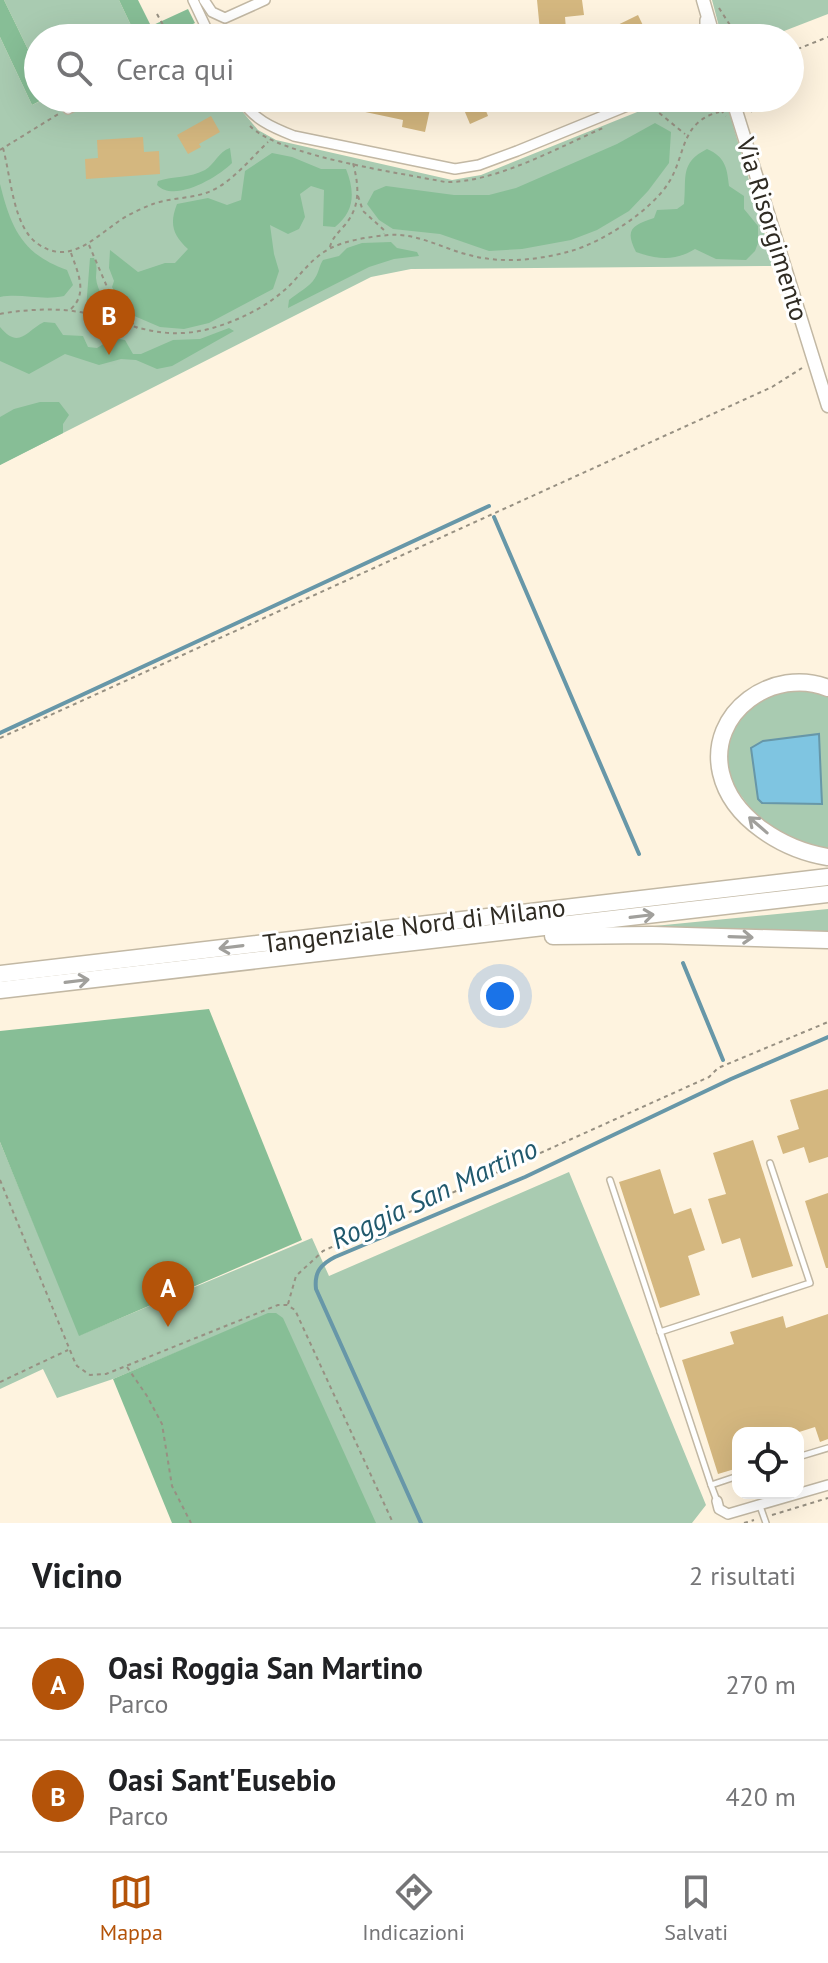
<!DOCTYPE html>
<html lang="it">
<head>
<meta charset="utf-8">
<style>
	:root { --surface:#fff; --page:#f2f2f2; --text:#202124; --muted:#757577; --line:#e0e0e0; --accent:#b45309 }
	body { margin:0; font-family:"PT Sans",sans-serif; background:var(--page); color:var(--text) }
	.controls { position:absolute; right:24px; bottom:24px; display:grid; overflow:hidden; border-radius:16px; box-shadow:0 8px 32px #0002 }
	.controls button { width:72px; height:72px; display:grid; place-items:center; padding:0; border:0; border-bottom:2px solid var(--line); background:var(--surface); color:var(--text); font:40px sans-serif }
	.you { position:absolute; left:500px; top:996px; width:28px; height:28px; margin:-20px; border:6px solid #fff; border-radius:50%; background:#1a73e8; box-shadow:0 0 0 12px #1a73e833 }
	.badge { display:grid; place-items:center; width:52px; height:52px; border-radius:50%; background:var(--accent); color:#fff; font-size:26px; font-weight:700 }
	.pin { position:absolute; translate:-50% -66px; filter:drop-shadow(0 2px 4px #0008) }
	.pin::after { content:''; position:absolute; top:42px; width:28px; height:24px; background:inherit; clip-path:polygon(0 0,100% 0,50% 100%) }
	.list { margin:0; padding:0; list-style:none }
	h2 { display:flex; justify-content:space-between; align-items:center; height:104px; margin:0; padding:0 32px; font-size:34px }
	h2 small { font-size:26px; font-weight:400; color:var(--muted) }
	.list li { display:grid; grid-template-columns:52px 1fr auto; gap:24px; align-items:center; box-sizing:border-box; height:112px; padding:0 32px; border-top:2px solid var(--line) }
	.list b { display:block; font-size:30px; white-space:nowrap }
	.list p { margin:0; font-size:26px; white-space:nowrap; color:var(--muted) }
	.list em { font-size:26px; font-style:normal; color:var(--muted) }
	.icon { flex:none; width:44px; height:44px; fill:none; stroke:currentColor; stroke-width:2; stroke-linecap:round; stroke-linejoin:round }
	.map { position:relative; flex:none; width:828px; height:1523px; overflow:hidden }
	.search { position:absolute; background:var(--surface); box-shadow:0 8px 32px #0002; left:24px; right:24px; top:24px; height:88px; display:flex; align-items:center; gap:20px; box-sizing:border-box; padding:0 28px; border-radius:44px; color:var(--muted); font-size:30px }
	.sheet { height:328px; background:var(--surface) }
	nav { display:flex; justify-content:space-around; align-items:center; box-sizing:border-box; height:112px; border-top:2px solid var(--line); background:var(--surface); font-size:22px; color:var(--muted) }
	nav a { display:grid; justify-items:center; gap:4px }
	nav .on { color:var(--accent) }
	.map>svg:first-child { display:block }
	.green { fill:#a9cbb1 }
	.forest { fill:#87be96 }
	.water { fill:#7fc5e1; stroke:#6797a8; stroke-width:2 }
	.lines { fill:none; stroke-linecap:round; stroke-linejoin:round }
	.stream { stroke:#6797a8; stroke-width:4 }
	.building { fill:#d4b77f }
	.lane-casing { stroke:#c2b8a4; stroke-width:8 }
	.street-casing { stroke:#c2b8a4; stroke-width:12 }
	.secondary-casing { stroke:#c2b8a4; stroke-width:15 }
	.highway-casing { stroke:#c2b8a4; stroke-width:19 }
	.path { stroke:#979082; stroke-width:2; stroke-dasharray:4 4; stroke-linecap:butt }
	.lane { stroke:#fff; stroke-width:5 }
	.street { stroke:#fff; stroke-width:9 }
	.secondary { stroke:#fff; stroke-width:12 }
	.highway { stroke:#fff; stroke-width:16 }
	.oneway { stroke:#a1a09c }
	.labels { text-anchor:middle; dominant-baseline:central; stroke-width:6; stroke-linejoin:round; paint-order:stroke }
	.street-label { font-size:26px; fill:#2f2b23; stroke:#fff }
	.water-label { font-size:28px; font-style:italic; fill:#21596d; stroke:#fff }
</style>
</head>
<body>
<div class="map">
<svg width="828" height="1523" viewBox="0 0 828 1523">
	<rect width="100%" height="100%" fill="#fef3df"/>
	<!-- green -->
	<g class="green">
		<path d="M 4,0 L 119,0 L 137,38 L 38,38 L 38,70 Z"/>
		<path d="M 712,0 L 828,0 L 828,14 L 766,38 L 722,38 Z"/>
		<path d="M 0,37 L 32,105 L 47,98 L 231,98 L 258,130 L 276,140 L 452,180 L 481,175 L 672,98 L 719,98 L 729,111 L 774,266 L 411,269 L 371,277 L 0,465 Z"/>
		<path d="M 798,687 L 828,693 L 828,850 L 778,834 L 756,816 L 728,778 L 724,752 L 739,715 L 764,694 Z"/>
		<path d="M 828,909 L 828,932 L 644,927 Z"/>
		<path d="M 0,1142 L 80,1335 L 312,1238 L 329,1276 L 569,1172 L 706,1505 L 692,1523 L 375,1523 L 268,1314 L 113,1379 L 57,1398 L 43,1369 L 0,1389 Z"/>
	</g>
	<!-- forest -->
	<g class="forest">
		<path d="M 0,0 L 4,0 L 38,70 L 38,98 L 46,98 L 32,105 L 0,37 Z"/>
		<path d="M 119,0 L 138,0 L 151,26 L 188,9 L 195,23 L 165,38 L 137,38 Z"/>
		<path d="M 655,123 L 671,132 L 669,163 L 648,191 L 629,211 L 597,230 L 571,240 L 522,249 L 489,251 L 440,234 L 393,229 L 379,220 L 367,204 L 374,191 L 386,186 L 454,195 L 489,195 L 516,188 L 617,144 Z"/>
		<path d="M 230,148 L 232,163 C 217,178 174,203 157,185 L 158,181 C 173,176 190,178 205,170 C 215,164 218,152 230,148 Z"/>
		<path d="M 707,149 C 725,157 727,167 729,186 L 744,196 L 744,209 L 758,226 L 758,243 L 755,251 L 746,260 L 716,259 L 695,249 C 675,261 659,260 636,252 C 624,229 633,225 654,218 L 657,210 L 677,209 L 684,204 C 687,178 679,163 707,149 Z"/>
		<path d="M 272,153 L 292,157 L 321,169 L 346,169 C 355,192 355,211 335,227 L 323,226 L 324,190 L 311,186 L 300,194 L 305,217 L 299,229 L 288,234 L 270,225 L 274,254 L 279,271 L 273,289 L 209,323 L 184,329 L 160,327 L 125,312 L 112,287 L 114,281 L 109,268 L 110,250 L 138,272 L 165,263 L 175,263 L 188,249 C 173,235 169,224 177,204 L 208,198 L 227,205 L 241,200 L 245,171 Z"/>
		<path d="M 0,184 C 11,228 22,254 67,270 L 73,285 L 64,296 C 42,301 22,293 0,297 Z"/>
		<path d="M 391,242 L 397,248 L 417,252 L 419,256 L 394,259 L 369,267 L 288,308 L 289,300 C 297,293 310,287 315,278 C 319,272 319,266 323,260 L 339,256 L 347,248 L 362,243 Z"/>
		<path d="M 90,258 L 94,258 C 98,267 96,270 96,278 C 97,292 108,303 116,314 L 102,315 L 86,309 Z"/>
		<path d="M 44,322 L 55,323 L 63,335 L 83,336 L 88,347 L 97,348 L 113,338 L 125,340 L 133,354 L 141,354 L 173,340 L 200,339 L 229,328 L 234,331 L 172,366 L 157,369 L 136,360 L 121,359 L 99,365 L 65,354 L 29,374 L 0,361 L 0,327 C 19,350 26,331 44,322 Z"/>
		<path d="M 40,402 L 59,402 L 69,415 L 63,424 L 63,433 L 0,465 L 0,417 L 14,409 Z"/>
		<path d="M 209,1009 L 302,1240 L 79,1336 L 0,1142 L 0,1031 Z"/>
		<path d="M 268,1313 L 276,1313 L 283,1318 L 376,1523 L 172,1523 L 113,1379 Z"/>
	</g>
	<!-- water -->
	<path class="water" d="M 819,734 L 822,804 L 762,803 L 758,799 L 751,748 L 763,741 Z"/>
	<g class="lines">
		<!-- stream -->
		<g class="stream">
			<path d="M 494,517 L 639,854"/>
			<path d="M 0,733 L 489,506"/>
			<path d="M 683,963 L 723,1060"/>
			<path d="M 421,1523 L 316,1289 C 314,1272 321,1264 335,1257 L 525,1177 L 731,1079 L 828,1037"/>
		</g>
	</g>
	<!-- building -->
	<g class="building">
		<path d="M 537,0 L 582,0 L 584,15 L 565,17 L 566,29 L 540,31 Z"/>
		<path d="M 638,15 L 649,38 L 591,38 Z"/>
		<path d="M 319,98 L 423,98 L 432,100 L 425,132 L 402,127 L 403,120 L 318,102 Z"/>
		<path d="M 459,98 L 481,98 L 488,116 L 470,124 Z"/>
		<path d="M 211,116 L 220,132 L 199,144 L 201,147 L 188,154 L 177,135 Z"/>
		<path d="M 143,137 L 144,152 L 159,151 L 160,174 L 86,179 L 85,159 L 98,158 L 97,140 Z"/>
		<path d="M 828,1089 L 828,1157 L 809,1163 L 804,1147 L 783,1154 L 777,1136 L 799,1129 L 790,1100 Z"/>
		<path d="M 753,1140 L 793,1266 L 752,1278 L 740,1238 L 722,1244 L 708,1199 L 726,1194 L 713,1153 Z"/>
		<path d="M 660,1169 L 674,1214 L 691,1208 L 705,1250 L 688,1256 L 700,1295 L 660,1308 L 619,1182 Z"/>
		<path d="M 828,1193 L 828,1268 L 826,1268 L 805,1201 Z"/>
		<path d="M 828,1314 L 828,1439 L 820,1442 L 815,1427 L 796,1433 L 738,1433 L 738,1468 L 718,1474 L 682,1360 L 734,1344 L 730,1332 L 783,1316 L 786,1328 Z"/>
	</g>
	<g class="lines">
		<!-- lane casing -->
		<g class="lane-casing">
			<g id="lane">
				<path d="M 610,1180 L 711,1485"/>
				<path d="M 660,1332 L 810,1283 L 770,1163"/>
				<path d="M 798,1457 L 828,1448"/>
				<path d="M 717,1501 L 711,1485 L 738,1476"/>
				<path d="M 760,1506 L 766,1523"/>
			</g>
		</g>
		<!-- street casing -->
		<g class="street-casing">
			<g id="street">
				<path d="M 193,0 L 211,38"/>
				<path d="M 204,0 L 212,12 L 225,18 L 265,0"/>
				<path d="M 705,38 L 705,20"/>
				<path d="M 240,98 C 253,119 271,127 294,136 L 455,169 L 479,165 L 517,151 L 647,98"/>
				<path d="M 68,109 L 89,98"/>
				<path d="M 717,1501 L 719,1509 L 728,1514 L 828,1485"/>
			</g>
		</g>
		<!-- secondary casing -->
		<g class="secondary-casing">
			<g id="secondary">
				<path d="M 703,0 L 714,38"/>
				<path d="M 732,98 L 828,406"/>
			</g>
		</g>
		<!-- highway casing -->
		<g class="highway-casing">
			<g id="highway">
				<path d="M 828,688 C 774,666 707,712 721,773 C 732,820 785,850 828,857"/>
				<path d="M 553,936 L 652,935 L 828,940"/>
				<path d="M 0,974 L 828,877"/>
				<path d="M 0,990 L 828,894"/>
			</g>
		</g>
		<!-- path -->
		<g class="path">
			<path d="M 719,8 L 737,36 L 743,38"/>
			<path d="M 157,14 L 170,38"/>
			<path d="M 790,52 L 828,37"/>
			<path d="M 710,98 L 726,116"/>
			<path d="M 653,107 L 678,98"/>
			<path d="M 653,108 L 685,134"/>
			<path d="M 751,112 L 757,98"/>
			<path d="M 250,126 C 279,156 401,173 445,182 C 495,183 557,148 603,128"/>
			<path d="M 3,148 C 11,177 13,227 38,244 C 68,265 92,240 115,224 C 125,216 140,209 153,204 C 172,197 195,199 213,190 C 234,180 251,158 268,142"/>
			<path d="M 0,150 L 60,113"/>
			<path d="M 358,196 L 363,211 L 384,230 L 384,234"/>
			<path d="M 89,245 L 114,303 L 137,328"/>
			<path d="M 330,247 C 332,238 338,233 344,226 C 361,207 359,186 353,163"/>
			<path d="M 71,309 C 88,293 78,273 71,253"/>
			<path d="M 0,314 C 20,310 52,308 73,311 C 123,318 154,343 209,329 C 238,321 267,307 289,286 C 302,273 312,258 329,249 C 346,240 369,237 388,235 C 418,233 441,248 469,255 C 502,264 539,260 571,251 C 603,242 652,210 669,182 C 686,155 680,122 719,112"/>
			<path d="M 0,738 L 772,387 L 802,368"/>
			<path d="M 0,1180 L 74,1360 L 77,1366 L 90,1375 L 106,1374 L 278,1305 L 287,1305 L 295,1310 L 393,1523"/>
			<path d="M 288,1304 L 296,1276 L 323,1251 L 709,1077 L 718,1068 L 828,1022"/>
			<path d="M 127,1367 L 147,1396 L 162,1424 L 172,1486 L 191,1523"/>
			<path d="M 0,1382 L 68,1350"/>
			<path d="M 772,1515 L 828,1498"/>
			<path d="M 744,1523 L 754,1520"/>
		</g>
		<!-- lane -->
		<use href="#lane" class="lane"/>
		<!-- street -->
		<use href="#street" class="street"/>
		<!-- secondary -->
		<use href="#secondary" class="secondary"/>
		<!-- highway -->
		<use href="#highway" class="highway"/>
	</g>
	<!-- one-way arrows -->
	<defs><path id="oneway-shaft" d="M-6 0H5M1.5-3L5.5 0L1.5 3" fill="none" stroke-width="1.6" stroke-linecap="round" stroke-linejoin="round" transform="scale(2)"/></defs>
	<g class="oneway">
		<use href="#oneway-shaft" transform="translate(758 825) rotate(-139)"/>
		<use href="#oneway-shaft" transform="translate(642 916) rotate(-7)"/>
		<use href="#oneway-shaft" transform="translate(741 937) rotate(2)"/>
		<use href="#oneway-shaft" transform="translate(231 947) rotate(173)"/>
		<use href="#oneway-shaft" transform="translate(77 981) rotate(-7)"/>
	</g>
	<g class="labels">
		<!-- street labels -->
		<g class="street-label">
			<text transform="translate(773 229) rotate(73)">Via Risorgimento</text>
			<text transform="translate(414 925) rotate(-7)">Tangenziale Nord di Milano</text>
		</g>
		<!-- water labels -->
		<g class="water-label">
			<text transform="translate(434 1193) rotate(-25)">Roggia San Martino</text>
		</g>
	</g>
</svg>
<div class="controls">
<button><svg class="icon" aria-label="locate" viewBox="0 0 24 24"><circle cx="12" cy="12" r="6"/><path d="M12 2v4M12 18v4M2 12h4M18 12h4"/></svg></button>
</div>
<div class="you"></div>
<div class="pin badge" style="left:168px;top:1327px">A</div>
<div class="pin badge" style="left:109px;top:355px">B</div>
<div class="search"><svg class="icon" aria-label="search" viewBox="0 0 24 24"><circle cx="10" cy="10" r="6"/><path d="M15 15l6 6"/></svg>Cerca qui</div>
</div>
<section class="sheet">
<h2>Vicino<small>2 risultati</small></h2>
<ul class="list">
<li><span class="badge">A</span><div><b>Oasi Roggia San Martino</b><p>Parco</p></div><em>270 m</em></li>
<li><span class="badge">B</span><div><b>Oasi Sant'Eusebio</b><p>Parco</p></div><em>420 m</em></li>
</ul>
</section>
<nav>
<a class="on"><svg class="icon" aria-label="map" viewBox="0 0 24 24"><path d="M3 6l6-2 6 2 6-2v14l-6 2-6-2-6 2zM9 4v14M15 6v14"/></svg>Mappa</a>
<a><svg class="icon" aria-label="directions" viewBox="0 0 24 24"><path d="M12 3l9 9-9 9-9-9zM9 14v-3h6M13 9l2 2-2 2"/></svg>Indicazioni</a>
<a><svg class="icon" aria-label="saved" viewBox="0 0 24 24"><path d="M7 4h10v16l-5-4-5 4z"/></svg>Salvati</a>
</nav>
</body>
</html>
